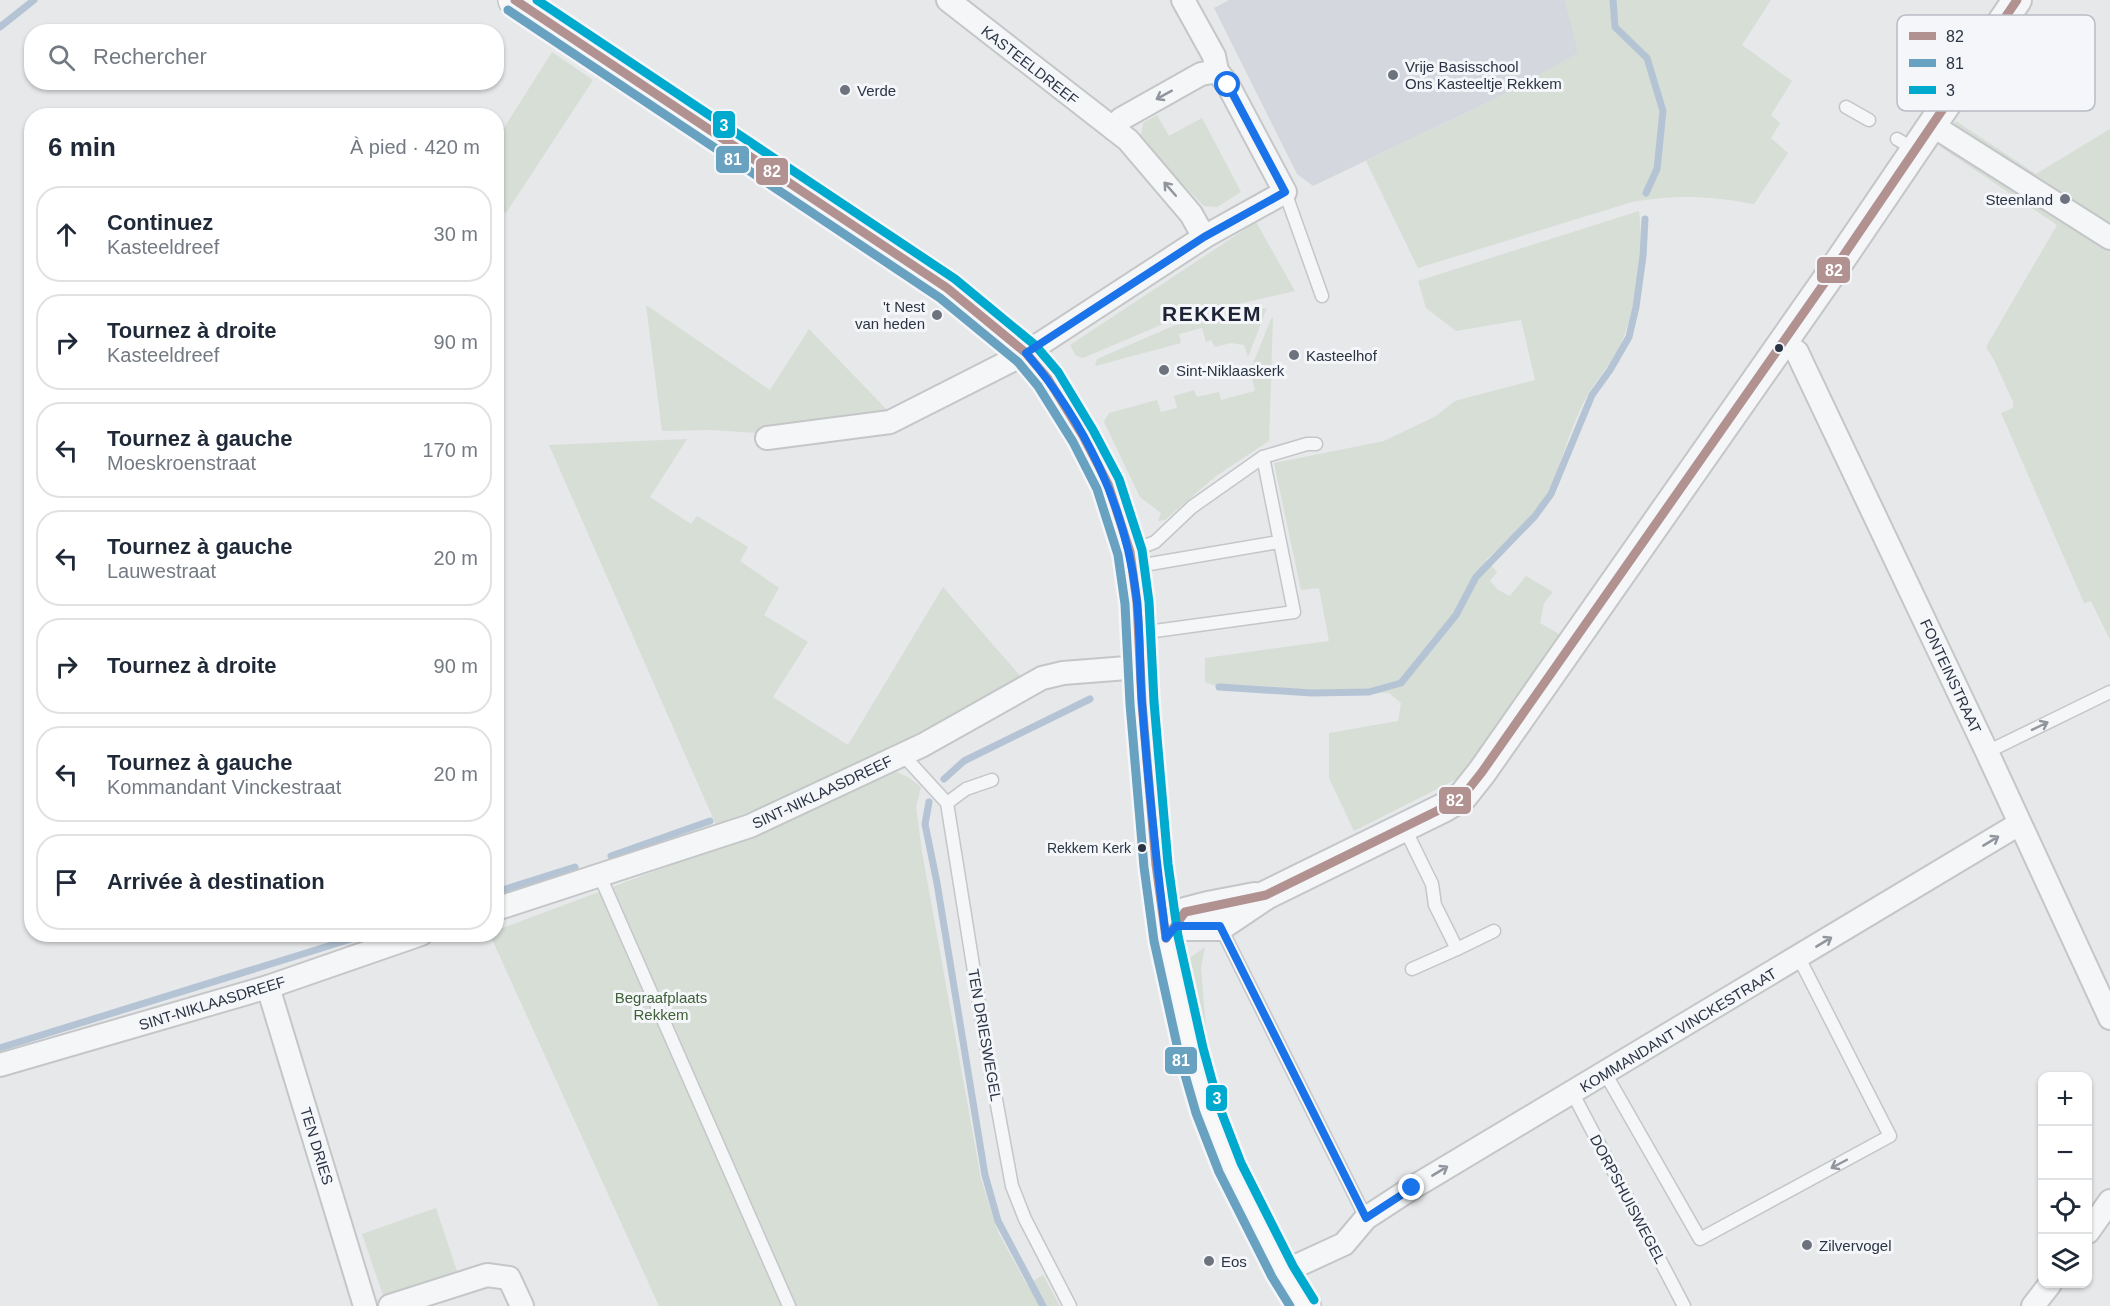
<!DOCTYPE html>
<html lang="fr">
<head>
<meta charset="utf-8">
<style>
	:root { --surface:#fff; --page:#f2f2f3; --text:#1f2937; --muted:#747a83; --line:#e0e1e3 }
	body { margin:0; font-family:Helvetica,sans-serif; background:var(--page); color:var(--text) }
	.controls { position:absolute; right:18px; bottom:18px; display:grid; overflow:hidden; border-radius:12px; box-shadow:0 2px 4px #0004 }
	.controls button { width:54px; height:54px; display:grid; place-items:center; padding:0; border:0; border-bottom:2px solid var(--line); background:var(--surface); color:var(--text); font:30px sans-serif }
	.stop { position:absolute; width:18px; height:18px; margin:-14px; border:4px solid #1a73e8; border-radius:50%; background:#fff }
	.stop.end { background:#1a73e8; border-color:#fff; box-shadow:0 2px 6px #0008 }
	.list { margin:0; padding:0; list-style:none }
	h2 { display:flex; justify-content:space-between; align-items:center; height:78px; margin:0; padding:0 24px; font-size:26px }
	h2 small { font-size:20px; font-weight:400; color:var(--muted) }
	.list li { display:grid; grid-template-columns:39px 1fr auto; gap:18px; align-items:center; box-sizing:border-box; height:96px; margin:0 12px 12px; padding:0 12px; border:2px solid var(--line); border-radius:24px }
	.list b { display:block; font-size:22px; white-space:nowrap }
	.list p { margin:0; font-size:20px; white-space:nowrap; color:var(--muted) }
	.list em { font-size:20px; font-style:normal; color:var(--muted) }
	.icon { flex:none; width:33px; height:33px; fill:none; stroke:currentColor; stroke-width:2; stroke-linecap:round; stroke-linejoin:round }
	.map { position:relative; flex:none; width:2110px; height:1306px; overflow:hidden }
	.search { position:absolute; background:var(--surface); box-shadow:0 2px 4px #0004; left:24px; top:24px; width:480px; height:66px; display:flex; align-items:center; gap:15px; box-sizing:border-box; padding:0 21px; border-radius:24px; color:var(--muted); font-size:22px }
	.panel { position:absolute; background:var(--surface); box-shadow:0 2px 4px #0004; left:24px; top:108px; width:480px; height:834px; border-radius:24px }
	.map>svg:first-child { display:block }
	.built { fill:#d4d7dd }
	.green { fill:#d6ded6 }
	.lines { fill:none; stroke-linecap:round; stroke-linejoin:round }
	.stream { stroke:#b4c4d5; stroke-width:7 }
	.service-casing { stroke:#c4c6c8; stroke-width:15 }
	.minor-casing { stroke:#c4c6c8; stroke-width:26 }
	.tertiary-casing { stroke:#c4c6c8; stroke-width:32 }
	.secondary-casing { stroke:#c4c6c8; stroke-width:36 }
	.service { stroke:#f5f6f7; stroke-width:12 }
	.minor { stroke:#f5f6f7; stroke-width:22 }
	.tertiary { stroke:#f5f6f7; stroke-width:28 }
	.secondary { stroke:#f8f8f8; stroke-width:33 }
	.bus-1-casing { stroke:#f4f6f9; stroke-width:14 }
	.bus-2-casing { stroke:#f4f6f9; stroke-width:14 }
	.bus-3-casing { stroke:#f4f6f9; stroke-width:14 }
	.bus-1 { stroke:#b19290; stroke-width:9 }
	.bus-2 { stroke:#69a1c0; stroke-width:9 }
	.bus-3 { stroke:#00a9ce; stroke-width:9 }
	.oneway { stroke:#90959e }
	.route { stroke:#1a73e8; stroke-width:8 }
	.poi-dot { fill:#6c737f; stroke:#f4f6f9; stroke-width:2 }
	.bus-dot { fill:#2b3445; stroke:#f4f6f9; stroke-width:2 }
	.labels { text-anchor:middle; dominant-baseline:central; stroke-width:6; stroke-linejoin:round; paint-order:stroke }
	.bus-label { font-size:14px; fill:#2b3445; stroke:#f4f6f9; text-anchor:end }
	.street-label { font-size:15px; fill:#2b3445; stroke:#f4f6f9 }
	.poi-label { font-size:15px; fill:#2b3445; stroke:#f4f6f9; text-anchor:start }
	.park-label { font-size:15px; fill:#3f6138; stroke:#f4f6f9 }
	.district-label { font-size:21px; font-weight:bold; letter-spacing:1.5px; fill:#1d2536; stroke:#f4f6f9 }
	.key { fill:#f4f6f9; stroke:#b8bcc3; stroke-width:1.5 }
	.key-label { font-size:16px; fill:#2b3445 }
	.line-badge { stroke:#f4f6f9; stroke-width:2 }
	.badge-label { font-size:16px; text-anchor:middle; font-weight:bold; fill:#fff }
</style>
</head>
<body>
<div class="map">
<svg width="2110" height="1306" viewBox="0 0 2110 1306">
	<rect width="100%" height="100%" fill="#e6e8ea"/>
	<!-- built -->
	<path class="built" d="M 1229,0 L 1565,0 L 1579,53 L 1497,98 L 1313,186 L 1297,174 L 1214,8 Z"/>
	<!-- green -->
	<g class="green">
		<path d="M 1565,0 L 1771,0 L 1742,45 L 1792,81 L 1771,115 L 1780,123 L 1771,138 L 1788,153 L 1754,204 C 1709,196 1677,194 1632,202 L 1418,268 L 1366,161 L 1497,98 L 1578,53 Z"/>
		<path d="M 552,52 L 593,80 L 506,213 L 497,207 L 497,139 Z"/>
		<path d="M 1157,115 L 1169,136 L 1202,118 L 1241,192 L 1217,207 L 1204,206 L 1140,141 L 1143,123 Z"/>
		<path d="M 1956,121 L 2036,174 L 2110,129 L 2110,640 L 2091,601 L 2084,603 L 2001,413 L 2013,408 L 2013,402 L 1994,360 L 1986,347 L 2057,225 L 1939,146 Z"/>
		<path d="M 1639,211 C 1644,249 1636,317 1618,350 C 1609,366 1596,380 1587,396 C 1567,432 1561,474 1538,509 C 1526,527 1502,545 1486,560 L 1497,572 L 1490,581 L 1498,590 L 1510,596 L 1526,576 L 1553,592 L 1544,603 L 1540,623 L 1561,635 L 1461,777 L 1354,831 L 1329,778 L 1329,733 L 1398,721 L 1401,703 L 1389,693 L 1321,690 L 1312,693 L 1219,687 L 1205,682 L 1205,658 L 1329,641 L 1319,588 L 1301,590 L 1274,463 L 1384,441 L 1436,416 L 1455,401 L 1535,380 L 1521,320 L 1456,331 L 1426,308 L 1418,281 Z"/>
		<path d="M 1256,222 L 1295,291 L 1193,314 L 1163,324 L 1083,358 L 1076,356 L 1070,345 Z"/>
		<path d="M 646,305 L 770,390 L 809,329 L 889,412 L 757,433 L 711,430 L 662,431 Z"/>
		<path d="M 1267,308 L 1248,357 L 1244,345 L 1231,343 L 1215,347 L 1211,340 L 1206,342 L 1202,328 L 1179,334 L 1181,343 L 1095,366 L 1097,359 L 1173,326 L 1200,318 Z"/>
		<path d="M 1273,317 L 1269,441 L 1216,476 L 1165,520 L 1158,521 L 1161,513 L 1140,497 L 1104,422 L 1109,413 L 1157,400 L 1161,412 L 1177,408 L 1174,396 L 1194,390 L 1197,397 L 1219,392 L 1221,400 L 1255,391 L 1250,371 L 1271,319 Z"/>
		<path d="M 687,439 L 650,497 L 691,524 L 697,516 L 748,547 L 740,561 L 779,588 L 764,615 L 808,642 L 773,697 L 848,745 L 943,587 L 1022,678 L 892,747 L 804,790 L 716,825 L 549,445 Z"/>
		<path d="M 897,772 L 908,777 L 921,787 L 916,807 L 922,852 L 981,1179 L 998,1232 L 1027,1285 L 1043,1275 L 1060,1306 L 659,1306 L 490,935 L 496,934 L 497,930 L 727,844 Z"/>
		<path d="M 1205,947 L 1201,968 L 1207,1042 L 1187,960 Z"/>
		<path d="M 436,1208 L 458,1274 L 384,1298 L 362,1234 Z"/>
	</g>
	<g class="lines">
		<!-- stream -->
		<g class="stream">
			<path d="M 1613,0 L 1615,27 L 1647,58 L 1663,111 L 1657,169 L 1646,193"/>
			<path d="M 0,27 L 34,0"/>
			<path d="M 1219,687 L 1312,693 L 1369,692 L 1401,683 L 1456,615 L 1476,577 L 1535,516 L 1551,494 L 1592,395 L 1610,370 L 1629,337 L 1636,307 L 1643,256 L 1645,219"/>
			<path d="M 944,779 L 964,761 L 1090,699"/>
			<path d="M 929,802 L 925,824 L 937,883 L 985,1175 L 998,1221 L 1043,1306"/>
			<path d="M 611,856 L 710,821"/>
			<path d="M 496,892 L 575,867"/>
			<path d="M 0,1048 L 367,934"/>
		</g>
		<!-- service casing -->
		<g class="service-casing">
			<g id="service">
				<path d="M 1846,107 L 1869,120"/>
				<path d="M 1897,139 L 1915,150"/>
				<path d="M 1285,192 L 1322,296"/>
				<path d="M 1132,551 L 1155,542 L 1192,507 L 1263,457 L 1307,444 L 1316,444"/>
				<path d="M 1132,567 L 1279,542"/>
				<path d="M 1140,633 L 1294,612 L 1263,457"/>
				<path d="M 1987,752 L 2110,692"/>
				<path d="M 903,755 L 947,803"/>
				<path d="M 947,803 L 985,1040 L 1012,1186 L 1025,1219 L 1070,1306"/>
				<path d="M 947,803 L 966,789 L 992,780"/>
				<path d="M 1404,827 L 1432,884 L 1435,905 L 1457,949 L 1412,969"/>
				<path d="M 599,874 L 789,1306"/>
				<path d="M 1220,926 L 1366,1218"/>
				<path d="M 1457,949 L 1494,931"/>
				<path d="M 1605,1073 L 1700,1239 L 1890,1136 L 1799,958"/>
				<path d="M 1572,1092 L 1684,1306"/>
			</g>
		</g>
		<!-- minor casing -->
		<g class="minor-casing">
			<g id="minor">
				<path d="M 948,0 L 1128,140 L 1191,214 L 1204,237"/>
				<path d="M 1932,125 L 2110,238"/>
				<path d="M 1114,129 L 1121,119 L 1201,74 L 1217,71"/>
				<path d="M 1782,342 L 1797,352 L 1804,367 L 1987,752 L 2110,1018"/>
				<path d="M 767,438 L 890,422 L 1026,353 L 1204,237 L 1285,192 L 1228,85 L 1217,71 L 1214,56 L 1183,0"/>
				<path d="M 496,909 L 750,826 L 923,745 L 1042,678 L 1063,673 L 1140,667"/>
				<path d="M 268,987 L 365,1306"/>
				<path d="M 0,1065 L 268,987 L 421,934"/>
				<path d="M 2088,1232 L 2110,1201"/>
				<path d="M 1283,1272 L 1344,1244 L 1366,1218 L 1412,1188 L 2019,824"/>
				<path d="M 390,1306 L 487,1275 L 509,1278 L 522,1306"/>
				<path d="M 2033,1306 L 2050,1284"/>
			</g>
		</g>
		<!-- tertiary casing -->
		<g class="tertiary-casing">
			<g id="tertiary">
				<path d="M 1176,926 L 1220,926 L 1266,895 L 1443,808 L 1463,796 L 1482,772 L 1837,265 L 2017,0"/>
				<path d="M 1176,926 L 1185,912 L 1208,906 L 1255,897"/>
			</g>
		</g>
		<!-- secondary casing -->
		<g class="secondary-casing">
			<path id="secondary" d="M 515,0 L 947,288 L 1026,353 L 1048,379 L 1083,436 L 1108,484 L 1130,552 L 1137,603 L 1142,703 L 1156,865 L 1166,938 L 1191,1051 L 1208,1110 L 1230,1168 L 1283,1272 L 1304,1306"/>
		</g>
		<!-- service -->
		<use href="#service" class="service"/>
		<!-- minor -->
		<use href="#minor" class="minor"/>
		<!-- tertiary -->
		<use href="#tertiary" class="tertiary"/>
		<!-- secondary -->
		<use href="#secondary" class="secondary"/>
		<!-- bus-1 casing -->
		<g class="bus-1-casing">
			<g id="bus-1">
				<path d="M 515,0 L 947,288 L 1026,353 L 1048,379 L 1083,436 L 1108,484 L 1130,552 L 1137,603 L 1142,703 L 1156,865 L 1166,938"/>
				<path d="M 1166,938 L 1185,912 L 1266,895 L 1443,808 L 1463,796 L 1482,772 L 1837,265 L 2017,0"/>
			</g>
		</g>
		<!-- bus-2 casing -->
		<g class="bus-2-casing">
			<path id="bus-2" d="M 508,10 L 940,298 L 1018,362 L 1038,386 L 1073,442 L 1097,489 L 1118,555 L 1125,604 L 1130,704 L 1144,867 L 1154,941 L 1179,1054 L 1196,1113 L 1219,1172 L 1272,1277 L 1290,1306"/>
		</g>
		<!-- bus-3 casing -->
		<g class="bus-3-casing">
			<path id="bus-3" d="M 537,0 L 955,279 L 1035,345 L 1058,372 L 1093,430 L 1119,479 L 1142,550 L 1149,602 L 1154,702 L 1168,864 L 1178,936 L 1203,1048 L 1219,1106 L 1241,1163 L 1293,1266 L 1314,1300"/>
		</g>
		<!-- bus-1 -->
		<use href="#bus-1" class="bus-1"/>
		<!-- bus-2 -->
		<use href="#bus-2" class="bus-2"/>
		<!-- bus-3 -->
		<use href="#bus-3" class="bus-3"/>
	</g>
	<!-- one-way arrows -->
	<defs><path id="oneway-shaft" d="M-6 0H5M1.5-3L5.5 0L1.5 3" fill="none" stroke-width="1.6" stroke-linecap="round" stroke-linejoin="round" transform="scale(1.5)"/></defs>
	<g class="oneway">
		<use href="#oneway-shaft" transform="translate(1164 95) rotate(151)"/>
		<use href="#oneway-shaft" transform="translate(1170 189) rotate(-131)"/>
		<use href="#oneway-shaft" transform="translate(2040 726) rotate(-26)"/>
		<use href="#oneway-shaft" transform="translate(1991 841) rotate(-31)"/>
		<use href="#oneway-shaft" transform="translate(1824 942) rotate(-31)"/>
		<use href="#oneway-shaft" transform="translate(1839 1164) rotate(152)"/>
		<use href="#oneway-shaft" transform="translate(1440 1171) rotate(-31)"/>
	</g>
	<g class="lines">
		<!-- route -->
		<path class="route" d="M 1228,85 L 1285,192 L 1204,237 L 1026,353 C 1084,421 1125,505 1136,594 C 1141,630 1139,667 1142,703 C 1148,781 1156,860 1166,938 L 1176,926 L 1220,926 L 1366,1218 L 1412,1188"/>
	</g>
	<!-- markers -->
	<g class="poi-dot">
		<circle cx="1393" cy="75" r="6"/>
		<circle cx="845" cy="90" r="6"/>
		<circle cx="2065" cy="199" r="6"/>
		<circle cx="937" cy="315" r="6"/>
		<circle cx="1294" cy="355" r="6"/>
		<circle cx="1164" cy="370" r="6"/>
		<circle cx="1807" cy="1245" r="6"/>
		<circle cx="1209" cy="1261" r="6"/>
	</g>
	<g class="bus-dot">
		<circle cx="1779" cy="348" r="5"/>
		<circle cx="1142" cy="848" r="5"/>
	</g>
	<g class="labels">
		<!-- bus labels -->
		<g class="bus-label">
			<text x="1131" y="848">Rekkem Kerk</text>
		</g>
		<!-- street labels -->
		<g class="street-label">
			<text transform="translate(1030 65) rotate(38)">KASTEELDREEF</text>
			<text transform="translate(1951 676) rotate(65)">FONTEINSTRAAT</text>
			<text transform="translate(822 792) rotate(-25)">SINT-NIKLAASDREEF</text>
			<text transform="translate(212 1003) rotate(-17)">SINT-NIKLAASDREEF</text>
			<text transform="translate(1678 1030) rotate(-31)">KOMMANDANT VINCKESTRAAT</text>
			<text transform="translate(985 1035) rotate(80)">TEN DRIESWEGEL</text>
			<text transform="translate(317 1146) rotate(73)">TEN DRIES</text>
			<text transform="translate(1628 1199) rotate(62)">DORPSHUISWEGEL</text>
		</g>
		<!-- poi labels -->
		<g class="poi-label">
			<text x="1405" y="66">Vrije Basisschool<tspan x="1405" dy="17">Ons Kasteeltje Rekkem</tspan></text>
			<text x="857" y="90">Verde</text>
			<text x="2053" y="199" text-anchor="end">Steenland</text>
			<text x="925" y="306" text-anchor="end">'t Nest<tspan x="925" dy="17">van heden</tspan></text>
			<text x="1306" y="355">Kasteelhof</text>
			<text x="1176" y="370">Sint-Niklaaskerk</text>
			<text x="1819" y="1245">Zilvervogel</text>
			<text x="1221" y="1261">Eos</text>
		</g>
		<!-- park labels -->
		<g class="park-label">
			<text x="661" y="997">Begraafplaats<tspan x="661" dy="17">Rekkem</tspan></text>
		</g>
		<!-- district labels -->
		<g class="district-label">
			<text x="1212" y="313">REKKEM</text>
		</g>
	</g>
	<!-- legend -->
	<rect x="1897" y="15" width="198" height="96" rx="9" class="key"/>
	<rect x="1909" y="32" width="27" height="8" fill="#b19290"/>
	<rect x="1909" y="59" width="27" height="8" fill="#69a1c0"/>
	<rect x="1909" y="86" width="27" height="8" fill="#00a9ce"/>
	<g class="key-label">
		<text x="1946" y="42">82</text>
		<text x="1946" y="69">81</text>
		<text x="1946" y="96">3</text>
	</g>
	<g class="line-badge">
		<rect x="712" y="110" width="24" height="29" rx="6" fill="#00a9ce"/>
		<rect x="715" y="145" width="35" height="29" rx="6" fill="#69a1c0"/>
		<rect x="755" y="157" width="34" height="29" rx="6" fill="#b19290"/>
		<rect x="1816" y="256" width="35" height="28" rx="6" fill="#b19290"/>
		<rect x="1438" y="786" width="34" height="29" rx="6" fill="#b19290"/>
		<rect x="1164" y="1046" width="34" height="29" rx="6" fill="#69a1c0"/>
		<rect x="1205" y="1084" width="23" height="28" rx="6" fill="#00a9ce"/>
	</g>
	<g class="badge-label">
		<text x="724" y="131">3</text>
		<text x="733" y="165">81</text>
		<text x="772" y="177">82</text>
		<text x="1834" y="276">82</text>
		<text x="1455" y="806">82</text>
		<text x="1181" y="1066">81</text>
		<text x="1217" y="1104">3</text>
	</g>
</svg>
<div class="controls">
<button>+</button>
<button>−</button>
<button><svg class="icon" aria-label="locate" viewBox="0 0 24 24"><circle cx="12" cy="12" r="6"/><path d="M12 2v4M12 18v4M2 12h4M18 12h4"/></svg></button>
<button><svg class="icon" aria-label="layers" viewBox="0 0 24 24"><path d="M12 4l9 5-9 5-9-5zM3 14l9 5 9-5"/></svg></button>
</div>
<div class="stop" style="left:1228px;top:85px"></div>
<div class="stop end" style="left:1412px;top:1188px"></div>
<div class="search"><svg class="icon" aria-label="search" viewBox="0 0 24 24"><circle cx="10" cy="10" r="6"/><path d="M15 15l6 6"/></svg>Rechercher</div>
<section class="panel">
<h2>6 min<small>À pied · 420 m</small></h2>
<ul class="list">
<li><svg class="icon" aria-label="ahead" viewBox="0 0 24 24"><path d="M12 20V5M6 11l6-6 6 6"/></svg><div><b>Continuez</b><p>Kasteeldreef</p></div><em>30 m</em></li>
<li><svg class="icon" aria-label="right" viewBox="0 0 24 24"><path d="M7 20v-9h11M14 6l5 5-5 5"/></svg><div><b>Tournez à droite</b><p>Kasteeldreef</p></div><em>90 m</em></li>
<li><svg class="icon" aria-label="left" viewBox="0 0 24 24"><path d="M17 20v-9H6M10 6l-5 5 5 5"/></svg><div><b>Tournez à gauche</b><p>Moeskroenstraat</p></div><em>170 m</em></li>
<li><svg class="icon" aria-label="left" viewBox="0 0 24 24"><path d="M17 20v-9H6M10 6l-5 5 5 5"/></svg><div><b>Tournez à gauche</b><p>Lauwestraat</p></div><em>20 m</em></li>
<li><svg class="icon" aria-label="right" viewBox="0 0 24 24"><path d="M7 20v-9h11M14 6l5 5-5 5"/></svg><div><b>Tournez à droite</b></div><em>90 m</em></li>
<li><svg class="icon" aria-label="left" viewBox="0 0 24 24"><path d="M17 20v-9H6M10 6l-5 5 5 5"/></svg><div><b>Tournez à gauche</b><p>Kommandant Vinckestraat</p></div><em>20 m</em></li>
<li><svg class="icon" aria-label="arrive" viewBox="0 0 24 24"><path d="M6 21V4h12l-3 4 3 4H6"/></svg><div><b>Arrivée à destination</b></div></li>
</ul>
</section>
</div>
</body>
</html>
